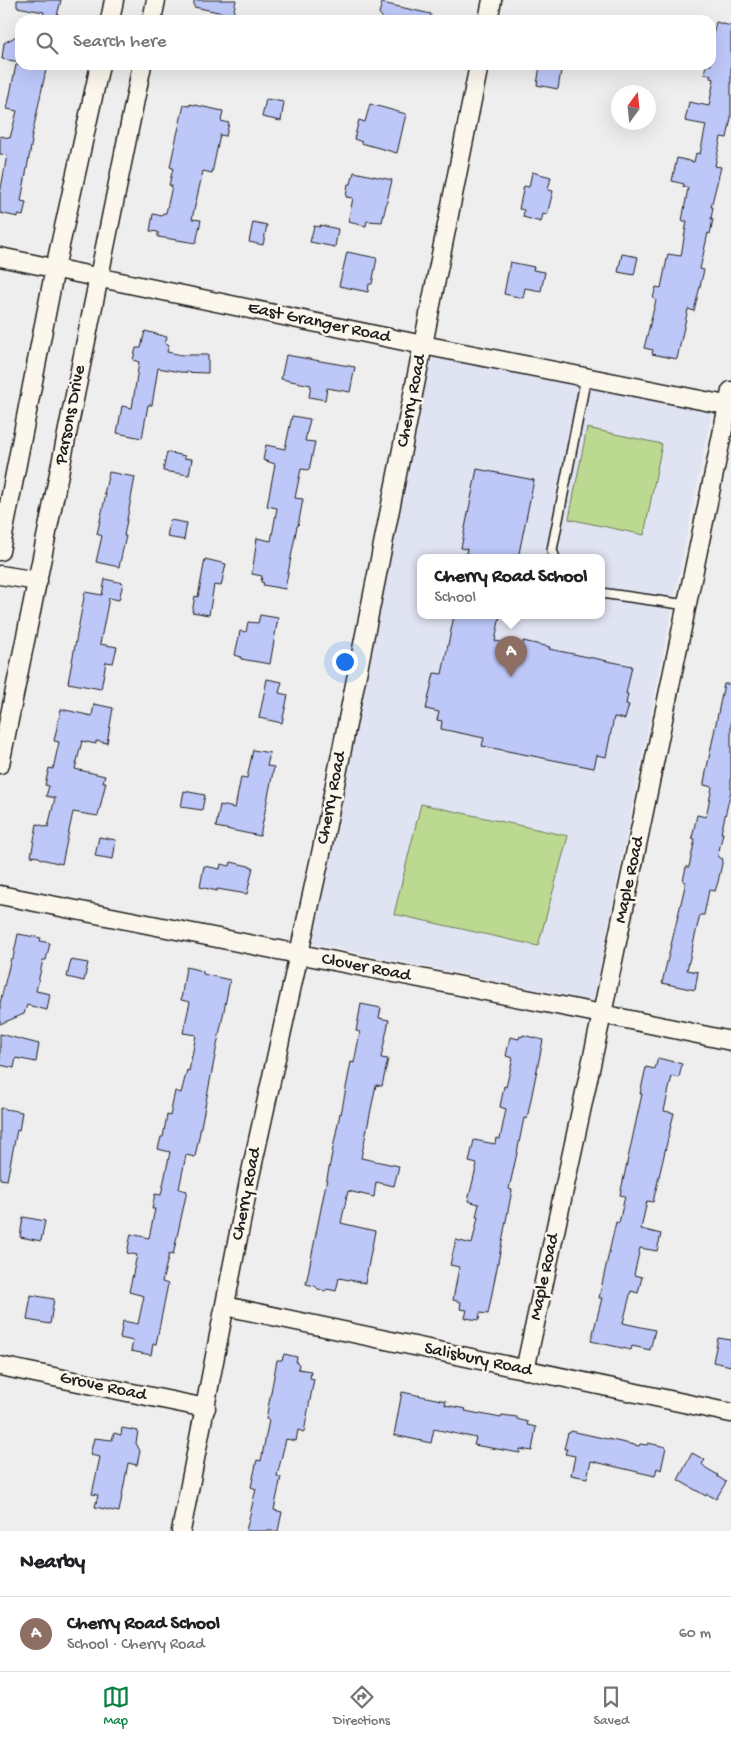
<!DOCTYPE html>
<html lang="en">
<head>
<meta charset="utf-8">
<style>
	:root { --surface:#fff; --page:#f2f2f2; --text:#202124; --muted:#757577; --line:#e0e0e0; --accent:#0b8043 }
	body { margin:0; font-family:"Gochi Hand",sans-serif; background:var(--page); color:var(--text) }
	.compass { position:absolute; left:611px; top:85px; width:45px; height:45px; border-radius:50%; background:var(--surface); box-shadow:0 5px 20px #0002; rotate:15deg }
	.you { position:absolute; left:344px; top:661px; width:18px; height:18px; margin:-12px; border:4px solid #fff; border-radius:50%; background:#1a73e8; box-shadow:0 0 0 8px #1a73e833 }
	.badge { display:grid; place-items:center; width:32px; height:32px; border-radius:50%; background:var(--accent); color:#fff; font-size:16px; font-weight:700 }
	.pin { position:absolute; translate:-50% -41px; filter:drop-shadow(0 1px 2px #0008) }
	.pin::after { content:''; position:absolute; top:26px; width:18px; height:15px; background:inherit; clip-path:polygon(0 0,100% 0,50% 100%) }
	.popup { position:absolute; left:417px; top:554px; width:188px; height:65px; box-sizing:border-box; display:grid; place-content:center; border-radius:10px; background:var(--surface); filter:drop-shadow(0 1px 4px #0005); font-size:16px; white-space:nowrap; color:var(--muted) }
	.popup b { font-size:19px; color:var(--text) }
	.popup::after { content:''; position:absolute; left:50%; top:100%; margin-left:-10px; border:10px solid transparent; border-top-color:var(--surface) }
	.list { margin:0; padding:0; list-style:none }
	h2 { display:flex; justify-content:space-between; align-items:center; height:65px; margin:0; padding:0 20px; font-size:21px }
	h2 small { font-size:16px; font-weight:400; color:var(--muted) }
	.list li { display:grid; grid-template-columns:32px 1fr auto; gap:15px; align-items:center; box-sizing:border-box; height:75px; padding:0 20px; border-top:1px solid var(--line) }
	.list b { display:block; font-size:19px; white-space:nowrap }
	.list p { margin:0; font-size:16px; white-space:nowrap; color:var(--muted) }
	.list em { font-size:16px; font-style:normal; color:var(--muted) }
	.icon { flex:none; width:28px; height:28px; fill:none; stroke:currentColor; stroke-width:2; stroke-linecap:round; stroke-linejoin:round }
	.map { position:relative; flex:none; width:731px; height:1531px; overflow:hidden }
	.search { position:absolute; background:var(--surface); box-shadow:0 5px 20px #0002; left:15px; right:15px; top:15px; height:55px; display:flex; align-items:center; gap:12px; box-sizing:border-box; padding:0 18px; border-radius:15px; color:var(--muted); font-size:19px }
	.sheet { height:140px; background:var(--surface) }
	nav { display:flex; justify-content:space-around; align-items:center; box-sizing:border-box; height:70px; border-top:1px solid var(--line); background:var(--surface); font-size:14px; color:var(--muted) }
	nav a { display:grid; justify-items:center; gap:2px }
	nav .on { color:var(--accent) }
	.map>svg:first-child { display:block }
	.built { fill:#e0e3f2; fill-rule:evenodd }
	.green { fill:#bcd992; stroke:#6c7a57 }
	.building { fill:#bdc8f9; stroke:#1c1c1c }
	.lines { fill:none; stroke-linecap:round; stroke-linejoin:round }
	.lane-casing { stroke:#1c1c1c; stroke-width:12 }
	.street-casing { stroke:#1c1c1c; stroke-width:21 }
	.lane { stroke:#fbf7ec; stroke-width:9 }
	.street { stroke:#fbf7ec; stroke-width:18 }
	.labels { text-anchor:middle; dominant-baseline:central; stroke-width:5; stroke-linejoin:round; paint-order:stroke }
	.street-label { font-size:18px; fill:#1c1c1c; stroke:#fbf7ec }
</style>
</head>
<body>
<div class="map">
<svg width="731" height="1531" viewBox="0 0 731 1531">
	<rect width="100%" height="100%" fill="#efeeef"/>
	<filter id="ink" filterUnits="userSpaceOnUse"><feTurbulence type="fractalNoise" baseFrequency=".02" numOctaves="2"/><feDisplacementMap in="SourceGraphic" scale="10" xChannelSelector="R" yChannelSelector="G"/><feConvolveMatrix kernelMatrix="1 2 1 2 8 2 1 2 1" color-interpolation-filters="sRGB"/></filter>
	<g filter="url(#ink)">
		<!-- built -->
		<path class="built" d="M 429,353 L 712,411 L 593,1001 L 309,943 ZM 421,558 L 601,558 L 601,616 L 421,616 Z"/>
		<!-- green -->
		<g class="green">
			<path d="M 587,428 L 662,444 L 644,535 L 569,519 Z"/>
			<path d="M 421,804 L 568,836 L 538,946 L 394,914 Z"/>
		</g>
		<!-- building -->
		<g class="building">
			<path d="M 17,0 L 61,0 L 56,20 L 42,20 L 44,12 L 17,7 Z"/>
			<path d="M 194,0 L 236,0 L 233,15 L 194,7 Z"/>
			<path d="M 382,3 L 431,14 L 430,20 L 384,20 L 379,13 Z"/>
			<path d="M 716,22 L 731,26 L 731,118 L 727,138 L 721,137 L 715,166 L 721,167 L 711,207 L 713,207 L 711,219 L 713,219 L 710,234 L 708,233 L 700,269 L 704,270 L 694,311 L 688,309 L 677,359 L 652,354 L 653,350 L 644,348 L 656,300 L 653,298 L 656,287 L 661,288 L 668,254 L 681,256 L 687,221 L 682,221 L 688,188 L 683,187 L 684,184 L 672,181 L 677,158 L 694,162 L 696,153 L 700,154 L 706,125 L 685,121 L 689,102 L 709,106 L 714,79 L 710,78 L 711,75 L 704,74 L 706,65 L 711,65 L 711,45 Z"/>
			<path d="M 20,34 L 20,62 L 2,59 L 4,43 Z"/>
			<path d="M 16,65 L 47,65 L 31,140 L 32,141 L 21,201 L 26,202 L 23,216 L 18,215 L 18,217 L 0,213 L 0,194 L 7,155 L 0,154 L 0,136 L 10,138 L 17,111 L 7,109 Z"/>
			<path d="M 540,65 L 562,65 L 558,89 L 537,85 Z"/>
			<path d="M 266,99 L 284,102 L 281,121 L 262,117 Z"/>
			<path d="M 190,104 L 223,111 L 221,121 L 229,123 L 226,136 L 220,135 L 212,173 L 203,171 L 192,219 L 201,220 L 196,243 L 158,237 L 158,232 L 150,231 L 153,214 L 162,216 L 163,213 L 166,213 L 172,186 L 169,185 L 173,168 L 170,167 L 174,148 L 184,105 L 190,106 Z"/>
			<path d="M 370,104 L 406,114 L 397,153 L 361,143 L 362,142 L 354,139 L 359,120 L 365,122 Z"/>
			<path d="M 354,172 L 392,180 L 382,222 L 367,221 L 366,226 L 348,222 L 353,198 L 346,197 L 348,184 L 351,184 Z"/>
			<path d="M 532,172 L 551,177 L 548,190 L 553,191 L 547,215 L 543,214 L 541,222 L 523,217 L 524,210 L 519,209 L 524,186 L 529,187 Z"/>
			<path d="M 253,222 L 267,225 L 263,245 L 249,242 Z"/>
			<path d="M 320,225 L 338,229 L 335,247 L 310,242 L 314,226 L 320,227 Z"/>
			<path d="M 347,252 L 377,258 L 372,284 L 369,284 L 368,292 L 339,286 Z"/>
			<path d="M 622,254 L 638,257 L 634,275 L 618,272 Z"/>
			<path d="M 510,262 L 534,267 L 533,270 L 545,272 L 541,291 L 525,288 L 523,298 L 504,294 Z"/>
			<path d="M 145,331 L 167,337 L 165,344 L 169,345 L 167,352 L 182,355 L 208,355 L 208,373 L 180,372 L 158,368 L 152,405 L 148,405 L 142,438 L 117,433 L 122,406 L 132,408 L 139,362 L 133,360 L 136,348 L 141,348 Z"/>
			<path d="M 286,355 L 355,367 L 350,392 L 327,388 L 325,400 L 309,397 L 311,385 L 281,379 Z"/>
			<path d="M 292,416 L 310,419 L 305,441 L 315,442 L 309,470 L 301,469 L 295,498 L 303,499 L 298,526 L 297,526 L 285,589 L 263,585 L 264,583 L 261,582 L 262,576 L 252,574 L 257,538 L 271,541 L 277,508 L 267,506 L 275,464 L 263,460 L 266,445 L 285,449 Z"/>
			<path d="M 167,452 L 185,456 L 184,458 L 192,459 L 189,475 L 163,471 Z"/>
			<path d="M 477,469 L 534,480 L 518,558 L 465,558 L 467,549 L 461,548 Z"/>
			<path d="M 109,472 L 135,477 L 124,536 L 126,536 L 119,567 L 96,562 L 102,536 L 97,534 L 106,494 L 104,494 Z"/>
			<path d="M 170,520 L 187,523 L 184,540 L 167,537 Z"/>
			<path d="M 205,559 L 226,564 L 221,586 L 214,585 L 209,615 L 192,612 L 195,596 L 198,597 Z"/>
			<path d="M 105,579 L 123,583 L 119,600 L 109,598 L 100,644 L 117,647 L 113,663 L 106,662 L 101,689 L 68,683 L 85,592 L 102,595 Z"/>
			<path d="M 260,615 L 278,618 L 270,664 L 241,659 L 241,657 L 235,655 L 240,631 L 246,632 L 248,622 L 258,623 Z"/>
			<path d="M 454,616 L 500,616 L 495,641 L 523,646 L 523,641 L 550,647 L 549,649 L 632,666 L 626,694 L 628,694 L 626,704 L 629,705 L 625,719 L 614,717 L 606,757 L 597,755 L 594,768 L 482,746 L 484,738 L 441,729 L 442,721 L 437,720 L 439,712 L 426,709 L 434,673 L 442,674 Z"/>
			<path d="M 267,679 L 282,682 L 279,693 L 288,695 L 282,723 L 259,718 Z"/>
			<path d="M 724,684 L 731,684 L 731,791 L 721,833 L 723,833 L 718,855 L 718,857 L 723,859 L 718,882 L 715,891 L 709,890 L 704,915 L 700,915 L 687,970 L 698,972 L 695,990 L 662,983 L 686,882 L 683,881 L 686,867 L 689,867 L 695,839 L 692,838 L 697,815 L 706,817 L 712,787 L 704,785 L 704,782 Z"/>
			<path d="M 94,704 L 113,708 L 107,743 L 96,741 L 96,744 L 82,741 L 75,769 L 105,776 L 103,782 L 106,782 L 98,816 L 73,812 L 62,864 L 41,859 L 39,857 L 31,856 L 37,824 L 48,827 L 55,798 L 46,796 L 49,786 L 45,785 L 49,768 L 53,769 L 59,742 L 54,741 L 61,709 L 92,716 Z"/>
			<path d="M 253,750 L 270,753 L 267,766 L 274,767 L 260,836 L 216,827 L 220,805 L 235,808 L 241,777 L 247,778 Z"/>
			<path d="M 184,791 L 205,795 L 202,810 L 181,807 Z"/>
			<path d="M 99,837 L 116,840 L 113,859 L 95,856 Z"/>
			<path d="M 231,862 L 253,867 L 247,894 L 217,889 L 217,891 L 200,887 L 204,866 L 220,869 L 221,864 L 230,866 Z"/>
			<path d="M 18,934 L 41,938 L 40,941 L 50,943 L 46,960 L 43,960 L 36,991 L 50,994 L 47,1010 L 27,1005 L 24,1014 L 0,1024 L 0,1003 L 11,958 L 13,958 Z"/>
			<path d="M 71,960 L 88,963 L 84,981 L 67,977 Z"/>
			<path d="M 186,967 L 203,971 L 203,974 L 230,980 L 195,1157 L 186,1155 L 179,1189 L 187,1191 L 173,1255 L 169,1254 L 162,1282 L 168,1284 L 156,1344 L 153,1344 L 151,1355 L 131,1351 L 133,1341 L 120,1338 L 123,1321 L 138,1324 L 144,1296 L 129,1292 L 137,1255 L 127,1253 L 131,1234 L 149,1238 L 155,1209 L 152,1209 L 155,1194 L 161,1195 L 170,1152 L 158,1149 L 161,1137 L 163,1137 L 167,1115 L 170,1116 L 175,1091 L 181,1093 L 187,1070 L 189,1071 L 196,1035 L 183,1033 L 190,1002 L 181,1000 Z"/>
			<path d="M 361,1004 L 381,1008 L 379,1018 L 389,1020 L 381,1058 L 388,1059 L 382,1086 L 376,1085 L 361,1158 L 399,1166 L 394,1186 L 376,1182 L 374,1197 L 348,1191 L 341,1223 L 375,1231 L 365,1283 L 339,1278 L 336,1291 L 327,1289 L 325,1291 L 318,1289 L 315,1286 L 306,1284 L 340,1113 L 341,1114 L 351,1062 L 354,1063 L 360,1032 L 356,1031 Z"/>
			<path d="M 0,1034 L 39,1044 L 36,1062 L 16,1058 L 14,1068 L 0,1065 Z"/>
			<path d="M 523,1035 L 543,1040 L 527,1119 L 524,1118 L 517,1153 L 509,1189 L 512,1190 L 488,1314 L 480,1313 L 479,1320 L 465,1318 L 467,1310 L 460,1309 L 461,1302 L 453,1300 L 459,1267 L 450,1265 L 456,1240 L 472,1244 L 478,1217 L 476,1217 L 479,1204 L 468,1201 L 477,1164 L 469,1162 L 474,1140 L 495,1144 L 496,1138 L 500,1139 L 506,1109 L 500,1107 L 504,1086 L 506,1087 L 513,1058 L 506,1056 L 510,1037 L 519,1039 L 520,1036 L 522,1037 Z"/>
			<path d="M 658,1058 L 682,1064 L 679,1078 L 672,1076 L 664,1111 L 674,1113 L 653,1202 L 647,1201 L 641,1229 L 661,1234 L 657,1251 L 640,1248 L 634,1275 L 642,1277 L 638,1293 L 631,1291 L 623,1323 L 655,1330 L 650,1350 L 632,1346 L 631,1350 L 591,1341 L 602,1298 L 599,1298 L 608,1257 L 616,1222 L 619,1223 L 625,1196 L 620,1195 L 642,1094 L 640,1094 L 646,1067 L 655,1069 Z"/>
			<path d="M 0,1108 L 22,1112 L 19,1131 L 17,1130 L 7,1180 L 0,1179 Z"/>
			<path d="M 23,1217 L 45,1221 L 41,1241 L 20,1237 Z"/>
			<path d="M 31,1295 L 54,1299 L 50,1324 L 27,1320 Z"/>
			<path d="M 718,1338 L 731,1340 L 731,1366 L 713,1362 Z"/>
			<path d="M 284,1354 L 297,1357 L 296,1363 L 299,1364 L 298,1369 L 311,1371 L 310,1378 L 314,1379 L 304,1432 L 298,1430 L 296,1441 L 286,1439 L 277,1476 L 281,1477 L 274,1510 L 282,1512 L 278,1531 L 246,1531 L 256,1489 L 251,1487 L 257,1460 L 261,1461 L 269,1420 L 266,1419 L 277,1360 L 282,1360 Z"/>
			<path d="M 402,1392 L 446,1401 L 445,1405 L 466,1409 L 465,1411 L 501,1418 L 502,1415 L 517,1417 L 517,1419 L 528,1422 L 527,1425 L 536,1427 L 532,1451 L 520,1449 L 520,1453 L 474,1445 L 476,1438 L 434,1429 L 431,1443 L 394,1435 Z"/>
			<path d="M 122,1428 L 138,1431 L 136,1443 L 140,1451 L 137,1465 L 128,1463 L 119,1512 L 95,1507 L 98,1495 L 92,1494 L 100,1457 L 90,1455 L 94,1438 L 112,1440 L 114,1433 L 121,1435 Z"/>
			<path d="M 571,1431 L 639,1446 L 640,1444 L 647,1445 L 648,1443 L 666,1447 L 661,1470 L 657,1468 L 655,1476 L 591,1461 L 587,1478 L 571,1475 L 575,1456 L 565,1454 L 567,1449 L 564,1449 L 568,1433 L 570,1433 Z"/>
			<path d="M 692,1453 L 705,1460 L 702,1464 L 706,1468 L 718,1475 L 717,1476 L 726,1482 L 716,1499 L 707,1494 L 706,1496 L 678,1480 Z"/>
		</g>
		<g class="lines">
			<!-- lane casing -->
			<g class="lane-casing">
				<g id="lane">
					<path d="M 555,558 L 552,550 L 586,377"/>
					<path d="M 601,593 L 687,605"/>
				</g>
			</g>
			<!-- street casing -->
			<g class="street-casing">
				<g id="street">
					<path d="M 110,20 L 114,0"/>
					<path d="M 152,20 L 156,0"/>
					<path d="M 488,20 L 492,0"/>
					<path d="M 0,257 L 423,345 L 731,406"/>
					<path d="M 0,551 L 55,268 L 100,65"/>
					<path d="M 0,575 L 38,581"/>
					<path d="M 0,764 L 142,65"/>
					<path d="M 0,895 L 602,1014 L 731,1041"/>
					<path d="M 225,1306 L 731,1413"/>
					<path d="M 0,1366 L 206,1408"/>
					<path d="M 525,1370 L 602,1014 L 731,391"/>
					<path d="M 181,1531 L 249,1181 L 322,849 L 479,65"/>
				</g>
			</g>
			<!-- lane -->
			<use href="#lane" class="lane"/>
			<!-- street -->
			<use href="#street" class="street"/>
		</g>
	</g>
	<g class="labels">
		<!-- street labels -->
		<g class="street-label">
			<text transform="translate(319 323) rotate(12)">East Granger Road</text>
			<text transform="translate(412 401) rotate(-79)">Cherry Road</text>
			<text transform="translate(71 415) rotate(-79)">Parsons Drive</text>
			<text transform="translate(332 798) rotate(-79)">Cherry Road</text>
			<text transform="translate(630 880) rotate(-78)">Maple Road</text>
			<text transform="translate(366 968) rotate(11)">Clover Road</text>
			<text transform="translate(247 1194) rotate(-79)">Cherry Road</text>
			<text transform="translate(545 1277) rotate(-78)">Maple Road</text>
			<text transform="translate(478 1360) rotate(12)">Salisbury Road</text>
			<text transform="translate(103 1387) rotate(12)">Grove Road</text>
		</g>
	</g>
</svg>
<svg class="compass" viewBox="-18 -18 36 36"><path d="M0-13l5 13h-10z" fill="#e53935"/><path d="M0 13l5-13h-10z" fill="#757577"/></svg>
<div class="you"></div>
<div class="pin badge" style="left:511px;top:677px;background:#8d6e63">A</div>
<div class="popup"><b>Cherry Road School</b>School</div>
<div class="search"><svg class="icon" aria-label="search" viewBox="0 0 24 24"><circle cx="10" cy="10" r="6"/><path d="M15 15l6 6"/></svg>Search here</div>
</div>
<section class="sheet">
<h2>Nearby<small></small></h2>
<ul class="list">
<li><span class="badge" style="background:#8d6e63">A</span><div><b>Cherry Road School</b><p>School · Cherry Road</p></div><em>60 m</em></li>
</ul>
</section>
<nav>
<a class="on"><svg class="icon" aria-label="map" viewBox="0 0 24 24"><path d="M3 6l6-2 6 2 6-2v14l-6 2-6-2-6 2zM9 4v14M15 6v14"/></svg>Map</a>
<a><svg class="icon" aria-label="directions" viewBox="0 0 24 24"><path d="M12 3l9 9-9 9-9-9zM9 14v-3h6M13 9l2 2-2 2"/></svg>Directions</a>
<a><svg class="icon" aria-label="saved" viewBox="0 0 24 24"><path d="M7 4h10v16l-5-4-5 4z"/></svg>Saved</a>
</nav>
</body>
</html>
